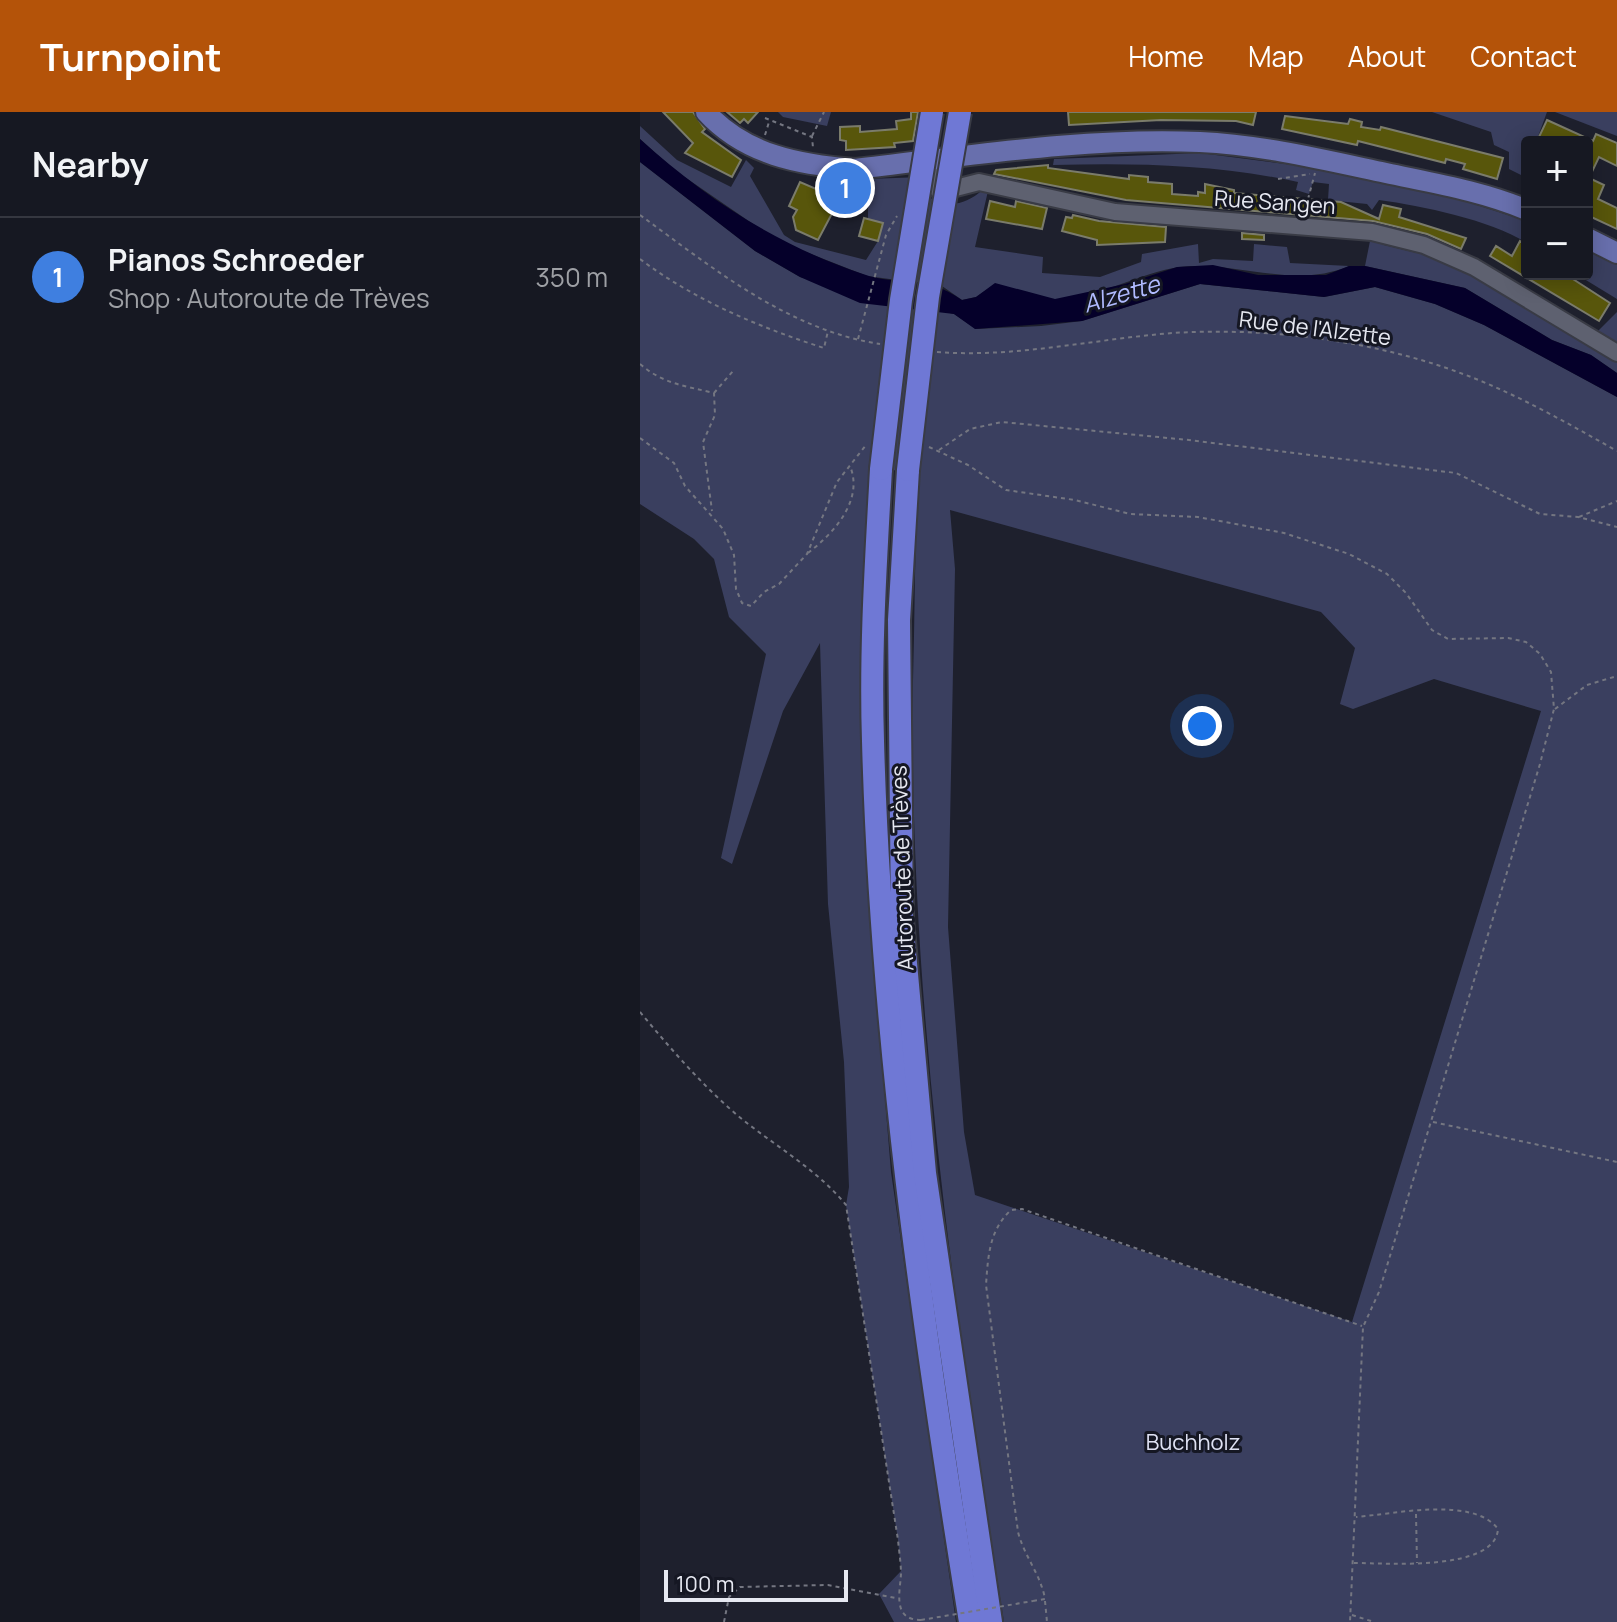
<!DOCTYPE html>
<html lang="en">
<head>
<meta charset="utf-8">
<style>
	:root { --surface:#161822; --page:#1f212a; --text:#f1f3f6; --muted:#9ea0a5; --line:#353740; --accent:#b45309 }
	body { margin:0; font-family:Manrope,sans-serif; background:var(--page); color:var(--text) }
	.controls { position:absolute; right:24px; top:24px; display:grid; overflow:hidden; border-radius:8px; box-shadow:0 4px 20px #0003 }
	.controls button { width:72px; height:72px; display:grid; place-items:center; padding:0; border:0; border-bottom:2px solid var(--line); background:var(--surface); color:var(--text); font:40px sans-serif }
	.scale { position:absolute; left:24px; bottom:20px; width:184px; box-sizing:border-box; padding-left:8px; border:4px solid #e6e8f1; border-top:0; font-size:22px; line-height:28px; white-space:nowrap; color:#e6e8f1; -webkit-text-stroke:6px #151723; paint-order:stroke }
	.you { position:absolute; left:562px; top:614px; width:28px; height:28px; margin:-20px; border:6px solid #fff; border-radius:50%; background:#1a73e8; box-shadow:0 0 0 12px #1a73e833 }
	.badge { display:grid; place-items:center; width:52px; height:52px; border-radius:50%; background:var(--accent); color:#fff; font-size:26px; font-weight:700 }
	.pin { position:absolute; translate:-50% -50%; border:4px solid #fff; box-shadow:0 2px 8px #0006 }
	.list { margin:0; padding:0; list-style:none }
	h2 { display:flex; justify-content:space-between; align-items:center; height:104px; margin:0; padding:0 32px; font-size:34px }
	h2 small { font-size:26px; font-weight:400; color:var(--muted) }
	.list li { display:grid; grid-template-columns:52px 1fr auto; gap:24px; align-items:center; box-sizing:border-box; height:120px; padding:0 32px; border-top:2px solid var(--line) }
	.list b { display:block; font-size:30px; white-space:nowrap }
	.list p { margin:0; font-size:26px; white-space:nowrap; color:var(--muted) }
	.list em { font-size:26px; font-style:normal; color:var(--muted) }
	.map { position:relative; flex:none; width:977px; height:1510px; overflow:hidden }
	header { display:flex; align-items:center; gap:48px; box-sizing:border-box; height:112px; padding:0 40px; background:var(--accent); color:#fff }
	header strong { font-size:38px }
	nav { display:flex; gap:44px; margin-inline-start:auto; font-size:28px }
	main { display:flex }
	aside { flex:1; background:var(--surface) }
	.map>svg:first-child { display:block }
	.green { fill:#3a3f5f; fill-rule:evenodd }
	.water { fill:#05002a }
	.building { fill:#58560b; stroke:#7b7c6b; stroke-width:2 }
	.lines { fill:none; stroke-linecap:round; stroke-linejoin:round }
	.minor-casing { stroke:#393b45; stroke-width:20 }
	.major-casing { stroke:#393b45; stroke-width:24 }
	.highway-casing { stroke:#393b45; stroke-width:26 }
	.path { stroke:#747681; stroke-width:2; stroke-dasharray:4 4; stroke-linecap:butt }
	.minor { stroke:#5e6170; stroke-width:16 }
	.major { stroke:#686fad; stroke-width:20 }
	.highway { stroke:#6f78d5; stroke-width:22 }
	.highway-bridge-casing { stroke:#393b45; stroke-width:26; stroke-linecap:butt }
	.path-bridge { stroke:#747681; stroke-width:2; stroke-dasharray:4 4; stroke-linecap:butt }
	.highway-bridge { stroke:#6f78d5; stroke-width:22 }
	.labels { text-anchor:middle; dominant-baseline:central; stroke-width:6; stroke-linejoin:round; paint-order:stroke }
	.street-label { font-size:22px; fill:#e6e8f1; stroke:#151723 }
	.park-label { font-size:22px; fill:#dfe2f4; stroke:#151723 }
	.water-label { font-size:24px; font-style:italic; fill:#b0bbff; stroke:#151723 }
</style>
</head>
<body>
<header>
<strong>Turnpoint</strong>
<nav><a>Home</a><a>Map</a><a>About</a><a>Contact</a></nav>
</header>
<main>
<aside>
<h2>Nearby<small></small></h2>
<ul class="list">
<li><span class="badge" style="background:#3f7fe0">1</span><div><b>Pianos Schroeder</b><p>Shop · Autoroute de Trèves</p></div><em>350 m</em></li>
</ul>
</aside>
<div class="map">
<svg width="977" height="1510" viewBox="0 0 977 1510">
	<rect width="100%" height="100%" fill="#1e202d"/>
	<!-- green -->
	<g class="green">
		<path d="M 138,0 L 191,0 L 187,14 L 143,5 Z"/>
		<path d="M 792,0 L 907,0 L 896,30 L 887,30 L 887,66 L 869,57 L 869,40 L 854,33 L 851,20 Z"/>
		<path d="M 915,0 L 977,0 L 977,24 Z"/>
		<path d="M 0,14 L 37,48 L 91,75 L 106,48 L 114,56 L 110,64 L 144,123 L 155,130 L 226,148 L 238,129 L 243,111 L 228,107 L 228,67 L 282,65 L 287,84 C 309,97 324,93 343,78 L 348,79 L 335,135 L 403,145 L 402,161 L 460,165 L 501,150 L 502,142 L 558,132 L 559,151 L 573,147 L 613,149 L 614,132 L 647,135 L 650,151 L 709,154 C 653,178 597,148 539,155 C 502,160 452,189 415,187 C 395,186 374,176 355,172 L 336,185 L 322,188 L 302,174 L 227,164 L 138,129 L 33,57 L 0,27 Z"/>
		<path d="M 560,41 L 676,56 L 818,87 L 887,109 L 887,131 C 850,108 783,94 739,88 L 732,98 L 727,92 L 688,88 L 689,72 L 673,70 L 669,82 L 656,78 L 658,70 C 574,52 495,51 413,53 L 414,47 Z"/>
		<path d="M 0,50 L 115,139 L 160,165 L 314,202 L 336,217 L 401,214 L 442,209 L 560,172 L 684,185 L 735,175 L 795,192 L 844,213 L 977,285 L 977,1510 L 364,1510 C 312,1184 264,855 274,524 C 275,469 275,415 280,361 L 233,356 L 222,505 L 222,626 L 230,803 L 251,1060 L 316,1510 L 254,1510 L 239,1482 L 261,1459 L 258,1428 L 206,1093 L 209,1075 L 204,950 L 188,792 L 180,531 L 143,599 L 92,752 L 81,746 L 126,542 L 89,505 L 74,447 L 54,427 L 0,392 ZM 310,398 L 681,500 L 715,536 L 700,592 L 713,597 L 794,567 L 901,599 L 712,1210 L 335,1083 L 324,1020 L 308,815 L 315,457 Z"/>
		<path d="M 731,124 L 745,127 L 744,133 L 777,141 L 782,136 L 951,226 L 977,200 L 977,261 L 951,243 L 912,228 L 825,176 L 725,154 Z"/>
		<path d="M 947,137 L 977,153 L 977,187 L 936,162 L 947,162 Z"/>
	</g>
	<!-- water -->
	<path class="water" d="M 0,27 C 66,87 139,134 223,162 C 260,175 284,161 322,188 L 336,185 L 355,171 L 415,187 L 485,172 L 537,155 L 573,153 L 618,163 L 686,163 L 709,154 L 725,154 L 825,176 L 912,228 L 951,243 L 977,261 L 977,285 L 844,213 L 795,192 L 735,175 L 684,185 L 560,172 L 442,209 L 335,217 L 314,202 L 220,191 L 160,165 L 115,139 L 0,50 Z"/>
	<!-- building -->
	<g class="building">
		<path d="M 23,0 L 53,0 L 65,17 L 62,20 L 101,48 L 92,65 L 45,41 L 53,31 Z"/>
		<path d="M 87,0 L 118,0 L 108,11 L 104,7 L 100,11 Z"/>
		<path d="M 271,0 L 278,0 L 273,29 L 254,31 L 255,35 L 206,38 L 206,29 L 200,28 L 200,15 L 220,14 L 220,20 L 257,17 L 256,9 L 271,7 Z"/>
		<path d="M 428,0 L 616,0 L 613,13 L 596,9 L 521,8 L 429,13 Z"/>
		<path d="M 645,4 L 708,12 L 710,7 L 722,10 L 721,15 L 740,18 L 741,15 L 863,46 L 857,67 L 823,57 L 825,52 L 806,47 L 805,51 L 718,29 L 717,33 L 642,17 Z"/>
		<path d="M 907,8 L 953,29 L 956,22 L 977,31 L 977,54 L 959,45 L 949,66 L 964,73 L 958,87 L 977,96 L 977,117 L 947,103 L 947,30 L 906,30 L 898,27 Z"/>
		<path d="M 408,53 L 408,56 L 489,67 L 489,63 L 508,65 L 508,70 L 532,72 L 532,82 L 558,84 L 558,80 L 565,81 L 565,72 L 594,78 L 594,81 L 701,90 L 739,107 L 743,93 L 761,97 L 759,105 L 826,126 L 821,137 L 787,122 L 733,109 L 486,88 L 354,62 L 356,58 Z"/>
		<path d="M 197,68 L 214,70 L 213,92 L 197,92 L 178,128 L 156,118 L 153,105 L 157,98 L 149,94 L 160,70 L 197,86 Z"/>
		<path d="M 350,89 L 375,95 L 376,89 L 407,96 L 402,117 L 346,107 Z"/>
		<path d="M 433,103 L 459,109 L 526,115 L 525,130 L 457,133 L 457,128 L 422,119 L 426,105 L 432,106 Z"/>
		<path d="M 224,106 L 243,111 L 238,129 L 219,124 Z"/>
		<path d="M 602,121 L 624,123 L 624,128 L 602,127 Z"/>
		<path d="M 880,129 L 887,133 L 887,162 L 925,162 L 970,191 L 959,209 L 850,144 L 856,134 L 872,144 Z"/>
	</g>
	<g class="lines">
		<!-- minor casing -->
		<g class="minor-casing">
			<path id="minor" d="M 293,52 L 291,70 L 300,80 L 339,70 L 475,100 L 732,120 L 784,133 L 834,155 L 977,241"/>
		</g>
		<!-- major casing -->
		<g class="major-casing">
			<g id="major">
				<path d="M 66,0 C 105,43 160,53 215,57 C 329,44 446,25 560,30 C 623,33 685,48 746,61 C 793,71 842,79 887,98"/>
				<path d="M 947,126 L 977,141"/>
			</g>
		</g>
		<!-- highway casing -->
		<g class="highway-casing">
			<g id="highway">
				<path d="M 241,357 C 236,448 230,538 233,629 C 241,925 283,1218 330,1510"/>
				<path d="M 268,358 L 259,508 L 262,807 L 285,1061 L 351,1510"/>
			</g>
		</g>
		<!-- path -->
		<g class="path">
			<path d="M 125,6 L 172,25 L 173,36"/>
			<path d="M 125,23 L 129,10"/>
			<path d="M 172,24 L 184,0"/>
			<path d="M 638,67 L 670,62"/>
			<path d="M 668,87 L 675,61"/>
			<path d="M 0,103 C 73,156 148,218 240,232"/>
			<path d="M 0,147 C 54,188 121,216 184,236 L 188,219"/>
			<path d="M 218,227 L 246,123 L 257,104"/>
			<path d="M 297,240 C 377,246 454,227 533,221 C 631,215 739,229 831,265 C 882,285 929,312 977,339"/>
			<path d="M 0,252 C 23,272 46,274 74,281 L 75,303 L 63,330 L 72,399"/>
			<path d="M 74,281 L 93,259"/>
			<path d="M 0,326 L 34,351 L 45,374 L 83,417 L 94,443 L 96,477 L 102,491 L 111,494 L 124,480 L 139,472 L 167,442 L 197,370 L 226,333"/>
			<path d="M 289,335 L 328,353 L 366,378 L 435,388 L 490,402 L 558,405 L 644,421 L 709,442 L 747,462 L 766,481 L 792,518 L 808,527 L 868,526 L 886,530 L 900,542 L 911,560 L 914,597 L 900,652 L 739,1180 L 723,1215 L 710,1510"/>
			<path d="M 299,338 L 330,317 L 362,310 L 549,328 L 816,361 L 900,402 L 938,405 L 977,415"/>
			<path d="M 939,405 L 977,389"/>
			<path d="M 168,441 C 194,421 224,388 210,354"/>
			<path d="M 915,597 L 947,573 L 977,564"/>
			<path d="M 0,900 C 30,936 61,972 97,1003 C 133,1033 177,1057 206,1093 L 258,1428 C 259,1439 261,1451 261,1462 C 260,1480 252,1508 281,1508"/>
			<path d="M 793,1010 L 977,1050"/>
			<path d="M 776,1402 L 777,1451"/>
			<path d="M 714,1451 C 746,1451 855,1460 858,1417 C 833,1384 754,1402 716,1405"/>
			<path d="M 393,1489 L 405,1487 C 401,1463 384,1444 378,1420 L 346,1173 C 348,1145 349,1118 371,1098 L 382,1097 L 722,1214"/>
			<path d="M 405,1489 L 407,1510"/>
			<path d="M 712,1503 L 734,1510"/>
			<path d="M 84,1510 L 89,1485 L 100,1475 L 188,1473 L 256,1486"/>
		</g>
		<!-- minor -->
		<use href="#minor" class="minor"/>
		<!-- major -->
		<use href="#major" class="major"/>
		<!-- highway -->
		<use href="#highway" class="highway"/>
		<!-- highway-bridge casing -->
		<g class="highway-bridge-casing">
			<g id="highway-bridge">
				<path d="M 241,357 L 261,188 L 292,0"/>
				<path d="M 268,358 L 288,185 L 320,0"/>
			</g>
		</g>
		<!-- path-bridge -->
		<path class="path-bridge" d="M 281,1508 L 393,1489"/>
		<!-- highway-bridge -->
		<use href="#highway-bridge" class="highway-bridge"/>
	</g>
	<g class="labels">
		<!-- street labels -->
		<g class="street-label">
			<text transform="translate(635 90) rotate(4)">Rue Sangen</text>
			<text transform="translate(675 216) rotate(7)">Rue de l'Alzette</text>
			<text transform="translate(262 756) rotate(-92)">Autoroute de Trèves</text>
		</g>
		<!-- park labels -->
		<g class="park-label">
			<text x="553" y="1330">Buchholz</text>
		</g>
		<!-- water labels -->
		<g class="water-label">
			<text transform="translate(481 181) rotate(-16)">Alzette</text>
		</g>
	</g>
</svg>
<div class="controls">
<button>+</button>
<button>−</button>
</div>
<div class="scale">100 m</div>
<div class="you"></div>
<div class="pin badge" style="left:205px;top:76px;background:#3f7fe0">1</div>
</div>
</main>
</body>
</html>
